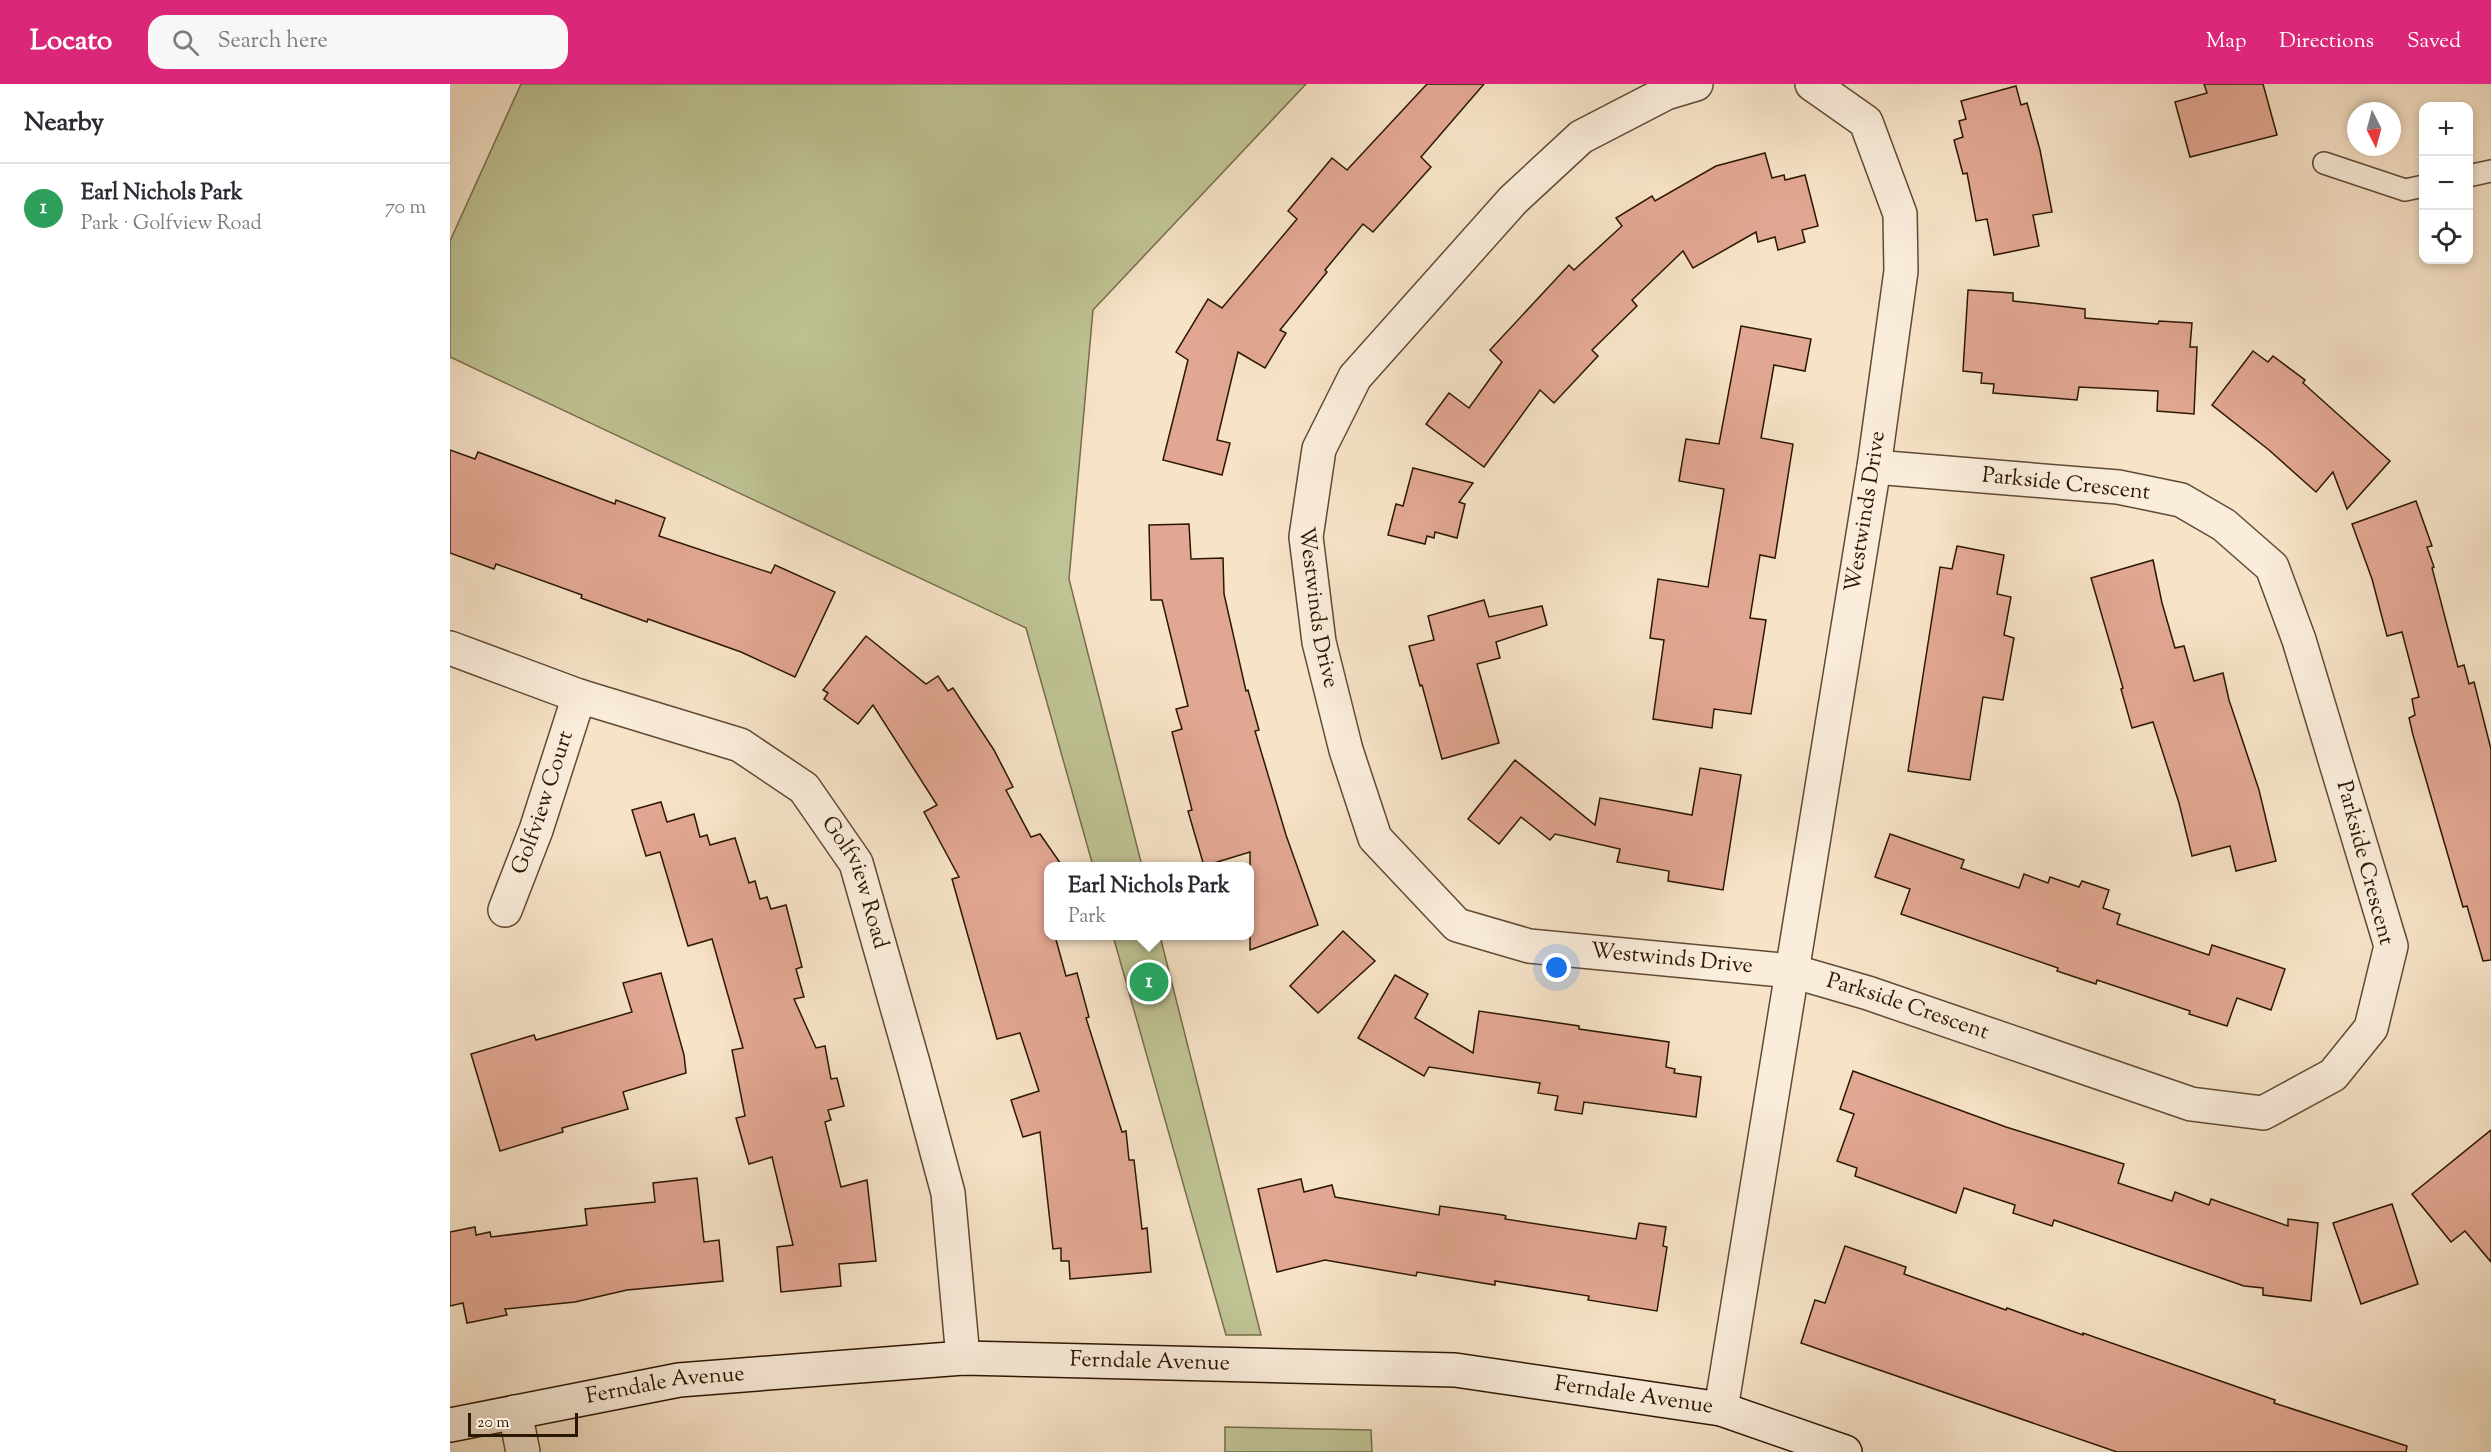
<!DOCTYPE html>
<html lang="en">
<head>
<meta charset="utf-8">
<style>
	:root { --surface:#fff; --page:#f7f7f7; --text:#2b2b33; --muted:#7c7c81; --line:#e1e1e2; --accent:#db2777 }
	body { margin:0; font-family:"Sorts Mill Goudy",serif; background:var(--page); color:var(--text) }
	.controls { position:absolute; right:18px; top:18px; display:grid; overflow:hidden; border-radius:12px; box-shadow:0 3px 9px #0003 }
	.controls button { width:54px; height:54px; display:grid; place-items:center; padding:0; border:0; border-bottom:2px solid var(--line); background:var(--surface); color:var(--text); font:30px sans-serif }
	.compass { position:absolute; left:1897px; top:18px; width:54px; height:54px; border-radius:50%; background:var(--surface); box-shadow:0 3px 9px #0003; rotate:174deg }
	.scale { position:absolute; left:18px; bottom:15px; width:110px; box-sizing:border-box; padding-left:6px; border:3px solid #2c1702; border-top:0; font-size:16px; line-height:21px; white-space:nowrap; color:#2c1702; -webkit-text-stroke:4px #faeddb; paint-order:stroke }
	.you { position:absolute; left:1107px; top:884px; width:21px; height:21px; margin:-15px; border:4px solid #fff; border-radius:50%; background:#1a73e8; box-shadow:0 0 0 9px #1a73e833 }
	.badge { display:grid; place-items:center; width:39px; height:39px; border-radius:50%; background:var(--accent); color:#fff; font-size:20px; font-weight:700 }
	.pin { position:absolute; translate:-50% -50%; border:3px solid #fff; box-shadow:0 2px 6px #0006 }
	.popup { position:absolute; left:594px; top:778px; width:210px; height:78px; box-sizing:border-box; display:grid; place-content:center; border-radius:12px; background:var(--surface); filter:drop-shadow(0 2px 4px #0005); font-size:20px; white-space:nowrap; color:var(--muted) }
	.popup b { font-size:22px; color:var(--text) }
	.popup::after { content:''; position:absolute; left:50%; top:100%; margin-left:-12px; border:12px solid transparent; border-top-color:var(--surface) }
	.list { margin:0; padding:0; list-style:none }
	h2 { display:flex; justify-content:space-between; align-items:center; height:78px; margin:0; padding:0 24px; font-size:26px }
	h2 small { font-size:20px; font-weight:400; color:var(--muted) }
	.list li { display:grid; grid-template-columns:39px 1fr auto; gap:18px; align-items:center; box-sizing:border-box; height:90px; padding:0 24px; border-top:2px solid var(--line) }
	.list b { display:block; font-size:22px; white-space:nowrap }
	.list p { margin:0; font-size:20px; white-space:nowrap; color:var(--muted) }
	.list em { font-size:20px; font-style:normal; color:var(--muted) }
	.icon { flex:none; width:33px; height:33px; fill:none; stroke:currentColor; stroke-width:2; stroke-linecap:round; stroke-linejoin:round }
	.map { position:relative; flex:none; width:2041px; height:1368px; overflow:hidden }
	header { display:flex; align-items:center; gap:36px; box-sizing:border-box; height:84px; padding:0 30px; background:var(--accent); color:#fff }
	header strong { font-size:28px }
	nav { display:flex; gap:33px; margin-inline-start:auto; font-size:21px }
	.search { width:420px; height:54px; background:var(--page); display:flex; align-items:center; gap:15px; box-sizing:border-box; padding:0 21px; border-radius:18px; color:var(--muted); font-size:22px }
	main { display:flex }
	aside { flex:1; background:var(--surface) }
	.map>svg:first-child { display:block }
	.green { fill:#bfc394; stroke:#766d4b; stroke-width:1.5 }
	.building { fill:#e2a792; stroke:#2c1702; stroke-width:1.5 }
	.lines { fill:none; stroke-linecap:round; stroke-linejoin:round }
	.lane-casing { stroke:#5f4a34; stroke-width:24 }
	.street-casing { stroke:#5f4a34; stroke-width:36 }
	.secondary-casing { stroke:#2c1702; stroke-width:36 }
	.lane { stroke:#faeddb; stroke-width:21 }
	.street { stroke:#faeddb; stroke-width:33 }
	.secondary { stroke:#faeddb; stroke-width:33 }
	.labels { text-anchor:middle; dominant-baseline:central; stroke-width:5; stroke-linejoin:round; paint-order:stroke }
	.street-label { font-size:22px; fill:#2c1702; stroke:#faeddb }
</style>
</head>
<body>
<header>
<strong>Locato</strong>
<div class="search"><svg class="icon" aria-label="search" viewBox="0 0 24 24"><circle cx="10" cy="10" r="6"/><path d="M15 15l6 6"/></svg>Search here</div>
<nav><a>Map</a><a>Directions</a><a>Saved</a></nav>
</header>
<main>
<aside>
<h2>Nearby<small></small></h2>
<ul class="list">
<li><span class="badge" style="background:#2e9e5b">1</span><div><b>Earl Nichols Park</b><p>Park · Golfview Road</p></div><em>70 m</em></li>
</ul>
</aside>
<div class="map">
<svg width="2041" height="1368" viewBox="0 0 2041 1368">
	<rect width="100%" height="100%" fill="#f7e3c8"/>
	<filter id="stains"><feTurbulence type="fractalNoise" baseFrequency=".00333" numOctaves="4"/><feColorMatrix values="0 0 0 0 .2 0 0 0 0 .09 0 0 0 0 .02 0 0 0 .5 -.17"/></filter>
	<radialGradient id="worn" r=".72"><stop offset=".6" stop-color="#630" stop-opacity="0"/><stop offset="1" stop-color="#630" stop-opacity=".3"/></radialGradient>
	<!-- green -->
	<g class="green">
		<path d="M 71,0 L 856,0 L 643,226 L 619,495 L 692,782 L 643,782 L 576,544 L 0,273 L 0,157 Z"/>
		<path d="M 663,852 L 710,852 L 811,1251 L 776,1251 Z"/>
		<path d="M 775,1343 L 921,1346 L 922,1368 L 775,1368 Z"/>
	</g>
	<!-- building -->
	<g class="building">
		<path d="M 977,0 L 1034,0 L 971,73 L 981,83 L 923,148 L 913,140 L 875,186 L 877,188 L 830,246 L 836,249 L 815,284 L 788,268 L 767,356 L 780,359 L 772,391 L 713,376 L 738,276 L 726,268 L 758,215 L 772,224 L 847,135 L 838,127 L 882,74 L 897,86 Z"/>
		<path d="M 1754,0 L 1813,0 L 1827,51 L 1740,73 L 1725,18 L 1757,9 Z"/>
		<path d="M 1566,2 L 1571,21 L 1577,19 L 1590,66 L 1602,128 L 1583,131 L 1589,162 L 1544,171 L 1537,135 L 1526,137 L 1517,89 L 1513,90 L 1504,56 L 1513,53 L 1509,37 L 1516,35 L 1511,17 Z"/>
		<path d="M 1315,69 L 1322,94 L 1334,91 L 1335,96 L 1355,91 L 1368,142 L 1352,146 L 1355,158 L 1328,166 L 1325,153 L 1308,158 L 1306,148 L 1243,184 L 1233,167 L 1182,216 L 1187,222 L 1142,266 L 1148,272 L 1104,319 L 1090,306 L 1034,383 L 976,340 L 999,309 L 1019,324 L 1052,278 L 1040,266 L 1119,181 L 1124,186 L 1172,142 L 1166,134 L 1202,112 L 1205,117 L 1266,82 Z"/>
		<path d="M 1518,206 L 1563,209 L 1563,217 L 1635,225 L 1635,234 L 1708,240 L 1709,237 L 1742,239 L 1740,263 L 1747,263 L 1744,330 L 1707,327 L 1708,307 L 1629,303 L 1627,316 L 1543,309 L 1544,300 L 1531,299 L 1532,289 L 1513,287 Z"/>
		<path d="M 1291,242 L 1361,255 L 1355,287 L 1324,281 L 1311,354 L 1343,360 L 1325,474 L 1310,471 L 1300,534 L 1316,536 L 1301,630 L 1264,625 L 1262,644 L 1203,635 L 1214,556 L 1200,554 L 1208,495 L 1258,503 L 1274,405 L 1229,397 L 1236,355 L 1269,360 Z"/>
		<path d="M 1803,267 L 1818,278 L 1823,272 L 1855,296 L 1853,299 L 1940,377 L 1897,425 L 1883,388 L 1866,408 L 1819,366 L 1762,321 Z"/>
		<path d="M 0,366 L 25,375 L 28,368 L 165,420 L 166,416 L 215,434 L 209,452 L 321,489 L 325,481 L 385,508 L 345,593 L 291,568 L 198,535 L 197,538 L 131,514 L 132,511 L 46,480 L 44,485 L 0,469 Z"/>
		<path d="M 963,384 L 1023,399 L 1009,418 L 1015,420 L 1007,454 L 985,448 L 984,454 L 977,452 L 975,460 L 938,451 L 946,420 L 953,422 Z"/>
		<path d="M 1966,417 L 1982,462 L 1977,463 L 1984,483 L 1982,484 L 2008,583 L 2014,581 L 2019,600 L 2024,598 L 2041,665 L 2041,876 L 2033,877 L 2017,822 L 2013,823 L 1963,651 L 1959,634 L 1965,631 L 1962,615 L 1969,613 L 1952,548 L 1937,552 L 1922,495 L 1902,440 Z"/>
		<path d="M 739,440 L 741,475 L 773,474 L 774,510 L 796,607 L 798,606 L 809,646 L 805,647 L 836,751 L 868,841 L 800,866 L 800,768 L 754,782 L 738,727 L 742,726 L 722,648 L 732,645 L 726,625 L 738,622 L 712,516 L 701,516 L 699,441 Z"/>
		<path d="M 1507,462 L 1554,471 L 1547,510 L 1561,513 L 1554,551 L 1564,554 L 1553,616 L 1533,613 L 1520,696 L 1458,687 L 1490,483 L 1502,485 Z"/>
		<path d="M 1703,476 L 1712,519 L 1725,564 L 1734,562 L 1744,597 L 1773,589 L 1779,616 L 1809,706 L 1826,777 L 1786,787 L 1780,762 L 1742,772 L 1729,719 L 1703,638 L 1682,644 L 1671,605 L 1673,604 L 1641,494 Z"/>
		<path d="M 1034,516 L 1039,533 L 1092,522 L 1097,541 L 1046,558 L 1050,574 L 1027,580 L 1049,659 L 992,675 L 972,601 L 970,602 L 959,562 L 984,556 L 978,532 Z"/>
		<path d="M 416,552 L 476,600 L 488,592 L 498,607 L 503,604 L 544,666 L 563,703 L 556,706 L 581,753 L 590,750 L 613,783 L 598,783 L 598,852 L 605,852 L 616,892 L 627,889 L 639,933 L 636,934 L 672,1048 L 676,1047 L 679,1076 L 684,1076 L 692,1145 L 697,1144 L 701,1188 L 620,1195 L 619,1177 L 611,1177 L 611,1164 L 603,1165 L 590,1048 L 573,1053 L 561,1016 L 589,1007 L 570,949 L 547,955 L 502,795 L 509,793 L 474,728 L 487,721 L 423,621 L 408,640 L 374,615 L 378,609 L 373,606 Z"/>
		<path d="M 1065,676 L 1145,741 L 1150,714 L 1242,731 L 1250,684 L 1291,691 L 1273,806 L 1218,797 L 1219,787 L 1167,778 L 1170,765 L 1105,750 L 1100,756 L 1071,733 L 1049,760 L 1018,735 Z"/>
		<path d="M 211,718 L 217,738 L 244,730 L 250,753 L 257,751 L 260,761 L 285,754 L 299,799 L 305,797 L 310,815 L 317,813 L 321,825 L 336,821 L 352,883 L 346,885 L 354,913 L 344,915 L 366,964 L 375,962 L 381,995 L 387,994 L 394,1022 L 378,1026 L 381,1036 L 375,1038 L 391,1103 L 417,1096 L 426,1177 L 389,1180 L 391,1202 L 331,1208 L 327,1163 L 343,1161 L 322,1073 L 299,1080 L 286,1034 L 295,1032 L 282,966 L 293,964 L 262,855 L 238,862 L 210,768 L 196,772 L 182,726 Z"/>
		<path d="M 1440,750 L 1514,776 L 1511,784 L 1569,804 L 1574,790 L 1598,799 L 1600,793 L 1629,803 L 1632,797 L 1659,806 L 1653,824 L 1670,830 L 1667,840 L 1759,871 L 1762,861 L 1835,885 L 1821,926 L 1787,914 L 1777,942 L 1739,930 L 1740,927 L 1647,896 L 1646,900 L 1607,887 L 1608,884 L 1451,830 L 1460,805 L 1425,793 Z"/>
		<path d="M 893,847 L 925,877 L 868,929 L 840,902 Z"/>
		<path d="M 211,889 L 234,971 L 236,989 L 173,1008 L 178,1025 L 112,1044 L 113,1048 L 50,1067 L 21,970 L 84,951 L 86,956 L 182,928 L 173,899 Z"/>
		<path d="M 945,891 L 978,910 L 965,934 L 1023,969 L 1029,927 L 1129,942 L 1129,945 L 1219,958 L 1216,983 L 1225,985 L 1224,989 L 1251,993 L 1246,1033 L 1134,1018 L 1132,1030 L 1105,1026 L 1108,1012 L 1088,1009 L 1090,999 L 979,983 L 974,992 L 908,954 Z"/>
		<path d="M 1403,987 L 1556,1043 L 1674,1080 L 1668,1099 L 1722,1117 L 1725,1108 L 1759,1121 L 1761,1115 L 1838,1142 L 1838,1135 L 1868,1139 L 1861,1217 L 1813,1211 L 1813,1204 L 1794,1202 L 1604,1136 L 1602,1142 L 1563,1129 L 1565,1121 L 1514,1104 L 1506,1129 L 1405,1092 L 1407,1084 L 1387,1077 L 1404,1030 L 1390,1025 Z"/>
		<path d="M 2041,1046 L 2041,1178 L 2015,1147 L 2001,1158 L 1962,1110 Z"/>
		<path d="M 247,1094 L 254,1158 L 269,1156 L 273,1197 L 177,1206 L 125,1218 L 55,1225 L 57,1231 L 17,1239 L 13,1219 L 0,1222 L 0,1148 L 25,1143 L 26,1151 L 40,1148 L 41,1153 L 137,1141 L 135,1125 L 205,1118 L 203,1099 Z"/>
		<path d="M 851,1095 L 854,1108 L 882,1101 L 885,1113 L 989,1131 L 990,1122 L 1053,1131 L 1056,1132 L 1055,1135 L 1186,1155 L 1189,1139 L 1216,1143 L 1213,1162 L 1217,1163 L 1207,1227 L 1138,1216 L 1139,1212 L 1045,1197 L 1045,1201 L 967,1188 L 966,1192 L 875,1176 L 827,1188 L 808,1105 Z"/>
		<path d="M 1942,1120 L 1968,1200 L 1911,1220 L 1883,1139 Z"/>
		<path d="M 1395,1162 L 1456,1183 L 1454,1190 L 1556,1226 L 1557,1224 L 1633,1251 L 1633,1249 L 1825,1316 L 1824,1319 L 1957,1362 L 1956,1368 L 1667,1368 L 1351,1259 L 1365,1216 L 1375,1219 Z"/>
	</g>
	<g class="lines">
		<!-- lane casing -->
		<g class="lane-casing">
			<g id="lane">
				<path d="M 1874,79 L 1955,106 L 1974,102"/>
				<path d="M 2018,92 L 2041,87"/>
			</g>
		</g>
		<!-- street casing -->
		<g class="street-casing">
			<g id="street">
				<path id="s1" d="M 1246,0 L 1216,9 L 1131,53 L 1063,116 L 905,293 L 869,365 L 856,453 L 869,558 L 896,666 L 925,754 L 1007,841 L 1079,862 L 1342,887 L 1418,909 L 1741,1020 L 1813,1029 L 1883,991 L 1921,944 L 1941,862 L 1849,556 L 1822,483 L 1774,441 L 1731,416 L 1668,403 L 1424,383"/>
				<path id="s2" d="M 0,564 L 129,612 L 290,661 L 354,704 L 406,779 L 463,979 L 498,1109 L 513,1274"/>
				<path id="s3" d="M 55,826 L 86,746 L 129,612"/>
				<path id="s4" d="M 1271,1325 L 1424,383 L 1451,187 L 1450,130 L 1416,38 L 1362,0"/>
				<path d="M 65,1328 L 73,1368"/>
			</g>
		</g>
		<!-- secondary casing -->
		<g class="secondary-casing">
			<g id="secondary">
				<path id="s5" d="M 0,1341 L 229,1296 L 513,1274 L 1005,1286 L 1271,1325 L 1395,1368"/>
			</g>
		</g>
		<!-- lane -->
		<use href="#lane" class="lane"/>
		<!-- street -->
		<use href="#street" class="street"/>
		<!-- secondary -->
		<use href="#secondary" class="secondary"/>
	</g>
	<g class="labels">
		<!-- street labels -->
		<g class="street-label">
			<text transform="translate(1616 401) rotate(6)">Parkside Crescent</text>
			<text stroke="none"><textPath href="#s4" startOffset="909">Westwinds Drive</textPath></text>
			<text stroke="none"><textPath href="#s1" startOffset="698">Westwinds Drive</textPath></text>
			<text stroke="none"><textPath href="#s3" startOffset="114">Golfview Court</textPath></text>
			<text transform="translate(1914 779) rotate(75)">Parkside Crescent</text>
			<text stroke="none"><textPath href="#s2" startOffset="492">Golfview Road</textPath></text>
			<text stroke="none"><textPath href="#s1" startOffset="1274">Westwinds Drive</textPath></text>
			<text stroke="none"><textPath href="#s1" startOffset="1516">Parkside Crescent</textPath></text>
			<text stroke="none"><textPath href="#s5" startOffset="705">Ferndale Avenue</textPath></text>
			<text stroke="none"><textPath href="#s5" startOffset="219">Ferndale Avenue</textPath></text>
			<text stroke="none"><textPath href="#s5" startOffset="1191">Ferndale Avenue</textPath></text>
		</g>
	</g>
	<rect width="100%" height="100%" filter="url(#stains)"/>
	<rect width="100%" height="100%" fill="url(#worn)"/>
</svg>
<div class="controls">
<button>+</button>
<button>−</button>
<button><svg class="icon" aria-label="locate" viewBox="0 0 24 24"><circle cx="12" cy="12" r="6"/><path d="M12 2v4M12 18v4M2 12h4M18 12h4"/></svg></button>
</div>
<svg class="compass" viewBox="-18 -18 36 36"><path d="M0-13l5 13h-10z" fill="#e53935"/><path d="M0 13l5-13h-10z" fill="#7c7c81"/></svg>
<div class="scale">20 m</div>
<div class="you"></div>
<div class="pin badge" style="left:699px;top:898px;background:#2e9e5b">1</div>
<div class="popup"><b>Earl Nichols Park</b>Park</div>
</div>
</main>
</body>
</html>
